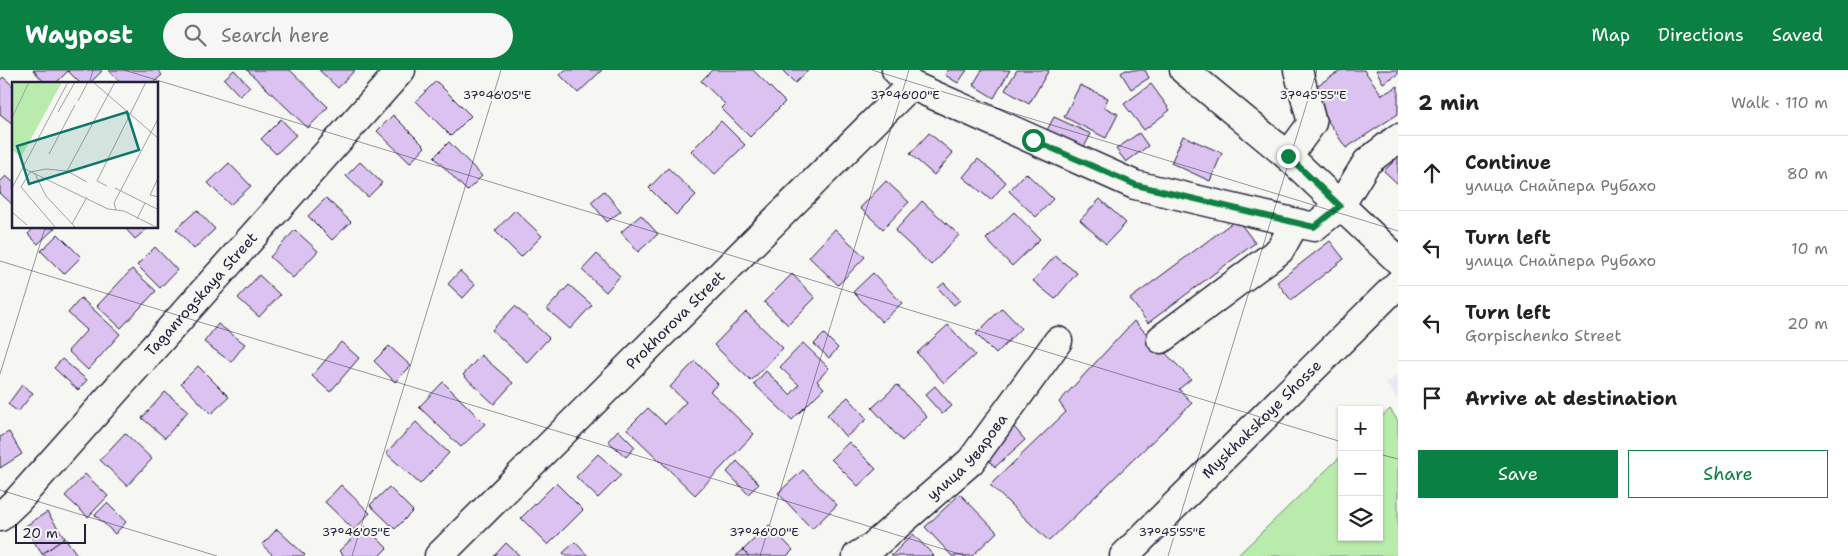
<!DOCTYPE html>
<html lang="en">
<head>
<meta charset="utf-8">
<style>
	:root { --surface:#fff; --page:#f6f6f6; --text:#222; --muted:#767676; --line:#e0e0e0; --accent:#0b8043 }
	body { margin:0; font-family:"Shantell Sans",sans-serif; background:var(--page); color:var(--text) }
	.controls { position:absolute; right:15px; bottom:15px; display:grid; overflow:hidden; border-radius:0px; box-shadow:0 1px 4px #0004 }
	.controls button { width:45px; height:45px; display:grid; place-items:center; padding:0; border:0; border-bottom:1px solid var(--line); background:var(--surface); color:var(--text); font:25px sans-serif }
	.scale { position:absolute; left:15px; bottom:12px; width:71px; box-sizing:border-box; padding-left:5px; border:2px solid #22223b; border-top:0; font-size:14px; line-height:18px; white-space:nowrap; color:#22223b; -webkit-text-stroke:4px #f6f6f2; paint-order:stroke }
	.stop { position:absolute; width:15px; height:15px; margin:-11px; border:4px solid #0b8043; border-radius:50%; background:#fff }
	.stop.end { background:#0b8043; border-color:#fff; box-shadow:0 1px 5px #0008 }
	.list { margin:0; padding:0; list-style:none }
	h2 { display:flex; justify-content:space-between; align-items:center; height:65px; margin:0; padding:0 20px; font-size:21px }
	h2 small { font-size:16px; font-weight:400; color:var(--muted) }
	.list li { display:grid; grid-template-columns:32px 1fr auto; gap:15px; align-items:center; box-sizing:border-box; height:75px; padding:0 20px; border-top:1px solid var(--line) }
	.list b { display:block; font-size:19px; white-space:nowrap }
	.list p { margin:0; font-size:16px; white-space:nowrap; color:var(--muted) }
	.list em { font-size:16px; font-style:normal; color:var(--muted) }
	.actions { display:flex; gap:10px; padding:15px 20px }
	.actions a { flex:1; padding:11px 0; border:1px solid var(--accent); border-radius:0px; text-align:center; font-size:18px; color:var(--accent) }
	.actions .main { background:var(--accent); color:#fff }
	.icon { flex:none; width:28px; height:28px; fill:none; stroke:currentColor; stroke-width:2; stroke-linecap:round; stroke-linejoin:round }
	.map { position:relative; flex:none; width:1398px; height:486px; overflow:hidden }
	header { display:flex; align-items:center; gap:30px; box-sizing:border-box; height:70px; padding:0 25px; background:var(--accent); color:#fff }
	header strong { font-size:24px }
	nav { display:flex; gap:28px; margin-inline-start:auto; font-size:18px }
	.search { width:350px; height:45px; background:var(--page); display:flex; align-items:center; gap:12px; box-sizing:border-box; padding:0 18px; border-radius:28px; color:var(--muted); font-size:19px }
	main { display:flex }
	aside { flex:1; background:var(--surface) }
	.map>svg:first-child { display:block }
	.built { fill:#eee6f2 }
	.green { fill:#b9ecac; stroke:#6e8774 }
	.building { fill:#dcc2f1; stroke:#22223b }
	.lines { fill:none; stroke-linecap:round; stroke-linejoin:round }
	.minor-casing { stroke:#22223b; stroke-width:31 }
	.minor { stroke:#f6f6f2; stroke-width:28 }
	.route { stroke:#0b8043; stroke-width:6 }
	.ticks { fill:none; stroke:#22223b; stroke-width:1; stroke-opacity:0.45 }
	.labels { text-anchor:middle; dominant-baseline:central; stroke-width:4; stroke-linejoin:round; paint-order:stroke }
	.street-label { font-size:15px; fill:#22223b; stroke:#f6f6f2 }
	.inset-road { fill:none; stroke:#a1a1a9; stroke-width:1 }
	.view { fill:#0f766e; fill-opacity:0.15; stroke:#0f766e; stroke-width:2.5 }
	.inset-edge { fill:none; stroke:#22223b; stroke-width:2.5 }
	.ticks-label { font-size:12px; text-anchor:middle; fill:#22223b; stroke:#f6f6f2; stroke-width:4; stroke-linejoin:round; paint-order:stroke }
</style>
</head>
<body>
<header>
<strong>Waypost</strong>
<div class="search"><svg class="icon" aria-label="search" viewBox="0 0 24 24"><circle cx="10" cy="10" r="6"/><path d="M15 15l6 6"/></svg>Search here</div>
<nav><a>Map</a><a>Directions</a><a>Saved</a></nav>
</header>
<main>
<div class="map">
<svg width="1398" height="486" viewBox="0 0 1398 486">
	<rect width="100%" height="100%" fill="#f6f6f2"/>
	<filter id="ink" filterUnits="userSpaceOnUse"><feTurbulence type="fractalNoise" baseFrequency=".02" numOctaves="2"/><feDisplacementMap in="SourceGraphic" scale="10" xChannelSelector="R" yChannelSelector="G"/><feConvolveMatrix kernelMatrix="1 2 1 2 8 2 1 2 1" color-interpolation-filters="sRGB"/></filter>
	<g filter="url(#ink)">
		<!-- built -->
		<path class="built" d="M 1398,304 L 1398,330 L 1386,314 Z"/>
		<!-- green -->
		<path class="green" d="M 1390,339 L 1398,351 L 1398,486 L 1237,486 L 1342,385 L 1342,467 L 1379,467 L 1379,349 Z"/>
		<!-- building -->
		<g class="building">
			<path d="M 33,0 L 100,0 L 102,1 L 89,14 L 81,14 L 68,1 L 55,14 L 46,14 Z"/>
			<path d="M 109,0 L 158,0 L 162,5 L 152,14 L 121,14 Z"/>
			<path d="M 234,0 L 250,17 L 240,26 L 224,9 Z"/>
			<path d="M 247,0 L 290,0 L 328,37 L 308,58 Z"/>
			<path d="M 319,0 L 355,0 L 338,18 Z"/>
			<path d="M 565,0 L 602,0 L 578,23 L 560,5 Z"/>
			<path d="M 712,0 L 753,0 L 785,32 L 750,67 L 721,38 L 725,34 L 701,11 Z"/>
			<path d="M 782,0 L 809,0 L 795,13 Z"/>
			<path d="M 948,0 L 967,0 L 958,13 L 945,5 Z"/>
			<path d="M 982,0 L 1010,0 L 994,28 L 973,15 Z"/>
			<path d="M 1017,0 L 1049,0 L 1029,34 L 1005,20 Z"/>
			<path d="M 1126,0 L 1145,0 L 1149,8 L 1131,19 L 1121,3 Z"/>
			<path d="M 1342,0 L 1364,0 L 1382,25 L 1398,16 L 1398,44 L 1346,78 L 1308,21 Z"/>
			<path d="M 1376,0 L 1398,0 L 1398,4 L 1383,13 Z"/>
			<path d="M 3,7 L 14,17 L 14,55 L 0,44 L 0,11 Z"/>
			<path d="M 436,11 L 471,46 L 451,66 L 416,31 Z"/>
			<path d="M 1151,14 L 1170,40 L 1144,60 L 1124,34 Z"/>
			<path d="M 1080,15 L 1108,28 L 1104,37 L 1118,44 L 1106,68 L 1064,47 Z"/>
			<path d="M 393,45 L 425,77 L 410,93 L 377,61 Z"/>
			<path d="M 1054,47 L 1091,64 L 1084,77 L 1047,60 Z"/>
			<path d="M 281,49 L 296,65 L 276,84 L 261,69 Z"/>
			<path d="M 721,51 L 745,75 L 715,104 L 691,81 Z"/>
			<path d="M 929,63 L 953,83 L 934,105 L 910,84 Z"/>
			<path d="M 1139,63 L 1148,76 L 1126,92 L 1116,79 Z"/>
			<path d="M 1183,66 L 1222,83 L 1210,111 L 1171,93 Z"/>
			<path d="M 449,72 L 482,106 L 467,121 L 434,87 Z"/>
			<path d="M 1398,87 L 1398,114 L 1384,101 Z"/>
			<path d="M 978,89 L 1006,112 L 991,130 L 963,107 Z"/>
			<path d="M 360,92 L 382,113 L 368,127 L 346,106 Z"/>
			<path d="M 229,93 L 251,116 L 230,135 L 208,113 Z"/>
			<path d="M 668,98 L 696,125 L 676,145 L 649,118 Z"/>
			<path d="M 1026,103 L 1053,129 L 1036,147 L 1009,121 Z"/>
			<path d="M 6,106 L 14,113 L 13,135 L 0,123 L 0,112 Z"/>
			<path d="M 886,111 L 909,132 L 883,159 L 860,138 Z"/>
			<path d="M 604,121 L 621,141 L 607,152 L 591,132 Z"/>
			<path d="M 326,128 L 351,152 L 332,170 L 308,146 Z"/>
			<path d="M 1100,129 L 1126,153 L 1106,174 L 1080,150 Z"/>
			<path d="M 922,131 L 959,165 L 931,195 L 895,161 Z"/>
			<path d="M 197,140 L 215,159 L 194,179 L 176,159 Z"/>
			<path d="M 515,140 L 542,166 L 521,187 L 495,161 Z"/>
			<path d="M 1014,142 L 1040,169 L 1012,196 L 986,169 Z"/>
			<path d="M 641,145 L 658,164 L 638,182 L 621,162 Z"/>
			<path d="M 1237,149 L 1255,173 L 1148,253 L 1130,229 Z"/>
			<path d="M 34,158 L 55,158 L 38,174 L 28,164 Z"/>
			<path d="M 125,158 L 148,158 L 135,169 Z"/>
			<path d="M 835,159 L 865,187 L 838,215 L 809,187 Z"/>
			<path d="M 295,160 L 318,181 L 293,208 L 270,187 Z"/>
			<path d="M 58,164 L 81,187 L 64,204 L 41,181 Z"/>
			<path d="M 1330,171 L 1344,189 L 1291,230 L 1277,212 Z"/>
			<path d="M 155,177 L 177,200 L 160,218 L 137,195 Z"/>
			<path d="M 597,184 L 620,206 L 606,222 L 582,200 Z"/>
			<path d="M 1055,186 L 1077,203 L 1055,229 L 1033,211 Z"/>
			<path d="M 132,199 L 156,221 L 121,258 L 97,236 Z"/>
			<path d="M 460,201 L 475,215 L 463,228 L 448,214 Z"/>
			<path d="M 873,203 L 902,233 L 882,252 L 853,222 Z"/>
			<path d="M 792,204 L 815,228 L 788,255 L 764,232 Z"/>
			<path d="M 259,205 L 280,225 L 259,247 L 238,228 Z"/>
			<path d="M 944,213 L 960,230 L 954,235 L 938,218 Z"/>
			<path d="M 569,215 L 592,235 L 570,259 L 547,239 Z"/>
			<path d="M 81,228 L 120,264 L 88,300 L 68,281 L 87,260 L 68,243 Z"/>
			<path d="M 515,236 L 549,268 L 527,292 L 492,260 Z"/>
			<path d="M 1002,238 L 1021,258 L 996,284 L 976,264 Z"/>
			<path d="M 746,242 L 783,278 L 751,311 L 714,275 Z"/>
			<path d="M 1134,251 L 1191,309 L 1179,319 L 1192,333 L 1049,471 L 990,415 L 1066,342 L 1059,332 Z"/>
			<path d="M 218,254 L 245,274 L 231,292 L 204,272 Z"/>
			<path d="M 948,255 L 975,285 L 944,313 L 917,283 Z"/>
			<path d="M 824,264 L 838,278 L 829,288 L 814,274 Z"/>
			<path d="M 341,272 L 359,288 L 330,322 L 312,306 Z"/>
			<path d="M 803,273 L 829,298 L 817,311 L 824,318 L 792,350 L 754,314 L 766,301 L 790,325 L 799,315 L 780,297 Z"/>
			<path d="M 389,276 L 411,296 L 395,312 L 374,291 Z"/>
			<path d="M 481,285 L 513,313 L 494,334 L 463,305 Z"/>
			<path d="M 62,289 L 87,310 L 78,320 L 54,298 Z"/>
			<path d="M 695,291 L 718,314 L 710,321 L 754,364 L 695,425 L 627,359 L 648,338 L 665,354 L 686,332 L 670,317 Z"/>
			<path d="M 198,296 L 229,327 L 211,344 L 181,313 Z"/>
			<path d="M 443,312 L 485,354 L 461,377 L 419,337 Z"/>
			<path d="M 22,315 L 33,323 L 18,342 L 8,334 Z"/>
			<path d="M 897,315 L 927,347 L 902,371 L 872,338 Z"/>
			<path d="M 935,316 L 952,336 L 942,344 L 925,325 Z"/>
			<path d="M 165,322 L 188,341 L 165,368 L 142,348 Z"/>
			<path d="M 848,327 L 867,349 L 846,367 L 827,345 Z"/>
			<path d="M 416,352 L 449,383 L 420,414 L 386,383 Z"/>
			<path d="M 1014,357 L 1025,370 L 995,397 L 984,385 Z"/>
			<path d="M 618,360 L 635,377 L 626,387 L 608,371 Z"/>
			<path d="M 9,362 L 22,384 L 0,398 L 0,367 Z"/>
			<path d="M 125,363 L 152,389 L 127,416 L 100,390 Z"/>
			<path d="M 849,372 L 876,399 L 858,416 L 831,389 Z"/>
			<path d="M 598,384 L 621,405 L 598,428 L 576,407 Z"/>
			<path d="M 737,391 L 759,414 L 748,424 L 727,402 Z"/>
			<path d="M 803,400 L 837,435 L 812,459 L 778,423 Z"/>
			<path d="M 85,404 L 108,426 L 88,447 L 65,426 Z"/>
			<path d="M 556,413 L 583,440 L 548,475 L 521,448 Z"/>
			<path d="M 341,415 L 370,443 L 354,460 L 325,432 Z"/>
			<path d="M 389,417 L 413,441 L 395,459 L 370,435 Z"/>
			<path d="M 960,424 L 997,462 L 972,486 L 952,486 L 925,457 Z"/>
			<path d="M 107,433 L 126,452 L 115,464 L 95,445 Z"/>
			<path d="M 47,442 L 65,468 L 42,484 L 24,457 Z"/>
			<path d="M 769,455 L 793,480 L 787,486 L 749,486 L 743,480 Z"/>
			<path d="M 365,456 L 387,478 L 379,486 L 344,486 L 339,481 Z"/>
			<path d="M 277,459 L 305,485 L 304,486 L 274,486 L 262,475 Z"/>
			<path d="M 913,464 L 934,486 L 891,486 Z"/>
			<path d="M 65,468 L 78,486 L 44,486 L 42,484 Z"/>
			<path d="M 575,472 L 588,486 L 567,486 L 563,483 Z"/>
			<path d="M 506,473 L 520,486 L 494,486 Z"/>
			<path d="M 743,480 L 749,486 L 736,486 Z"/>
		</g>
		<g class="lines">
			<!-- minor casing -->
			<g class="minor-casing">
				<g id="minor">
					<path d="M 896,0 L 911,15 L 1135,115 L 1314,157 L 1340,136 L 1367,92 L 1398,68"/>
					<path d="M 1184,0 L 1288,86 L 1398,190"/>
					<path d="M 1288,86 L 1312,53 L 1298,0"/>
					<path d="M 1161,269 L 1280,180 L 1295,153"/>
					<path id="s1" d="M 0,447 L 18,430 L 401,0"/>
					<path id="s2" d="M 439,486 L 911,15"/>
					<path id="s3" d="M 857,486 L 872,477 L 971,391 L 1058,271"/>
					<path id="s4" d="M 1124,486 L 1398,214"/>
				</g>
			</g>
			<!-- minor -->
			<use href="#minor" class="minor"/>
		</g>
	</g>
	<g class="lines" filter="url(#ink)">
		<!-- route -->
		<path class="route" d="M 1033,70 L 1136,115 L 1314,157 L 1340,136 L 1288,86"/>
	</g>
	<!-- ticks -->
	<path class="ticks" d="M 124,0 L 1342,372M 872,0 L 1398,161M 89,14 L 93,0M 0,191 L 966,486M 0,304 L 45,158M 1379,384 L 1398,389M 0,420 L 217,486M 352,486 L 501,0M 760,486 L 909,0M 1168,486 L 1317,0"/>
	<g class="labels">
		<!-- street labels -->
		<g class="street-label">
			<text stroke="none"><textPath href="#s1" startOffset="300">Taganrogskaya Street</textPath></text>
			<text stroke="none"><textPath href="#s2" startOffset="334">Prokhorova Street</textPath></text>
			<text stroke="none"><textPath href="#s4" startOffset="194">Myskhakskoye Shosse</textPath></text>
			<text stroke="none"><textPath href="#s3" startOffset="149">улица Уварова</textPath></text>
		</g>
	</g>
	<!-- overview -->
	<g transform="translate(12 12)">
		<rect width="146" height="146" fill="#f6f6f2"/>
		<path d="M 0,0 L 50,0 L 9,75 L 0,68 Z" fill="#b9ecac"/>
		<path class="inset-road" d="M 81,0 L 147,57M 66,19 L 76,0M 46,30 L 63,0M 0,36 L 17,0M 37,72 L 63,23M 11,86 L 96,127 L 112,129 L 146,146M 55,89 L 103,0M 23,92 L 34,114 L 64,146M 147,94 L 138,113 L 147,115M 95,104 L 85,99 L 134,0M 0,106 L 56,0M 103,106 L 147,128M 104,128 L 102,121 L 147,35M 0,130 L 15,143M 125,137 L 133,121M 60,142 L 75,115M 44,146 L 9,105 L 18,90 L 34,87 L 55,89 L 75,100"/>
		<path class="view" d="M 115,30 L 127,68 L 17,102 L 5,64 Z"/>
		<rect width="146" height="146" class="inset-edge"/>
	</g>
	<g class="ticks-label">
		<text x="497" y="29">37°46'05"E</text>
		<text x="905" y="29">37°46'00"E</text>
		<text x="1313" y="29">37°45'55"E</text>
		<text x="356" y="466">37°46'05"E</text>
		<text x="764" y="466">37°46'00"E</text>
		<text x="1172" y="466">37°45'55"E</text>
	</g>
</svg>
<div class="controls">
<button>+</button>
<button>−</button>
<button><svg class="icon" aria-label="layers" viewBox="0 0 24 24"><path d="M12 4l9 5-9 5-9-5zM3 14l9 5 9-5"/></svg></button>
</div>
<div class="scale">20 m</div>
<div class="stop" style="left:1033px;top:70px"></div>
<div class="stop end" style="left:1288px;top:86px"></div>
</div>
<aside>
<h2>2 min<small>Walk · 110 m</small></h2>
<ul class="list">
<li><svg class="icon" aria-label="ahead" viewBox="0 0 24 24"><path d="M12 20V5M6 11l6-6 6 6"/></svg><div><b>Continue</b><p>улица Снайпера Рубахо</p></div><em>80 m</em></li>
<li><svg class="icon" aria-label="left" viewBox="0 0 24 24"><path d="M17 20v-9H6M10 6l-5 5 5 5"/></svg><div><b>Turn left</b><p>улица Снайпера Рубахо</p></div><em>10 m</em></li>
<li><svg class="icon" aria-label="left" viewBox="0 0 24 24"><path d="M17 20v-9H6M10 6l-5 5 5 5"/></svg><div><b>Turn left</b><p>Gorpischenko Street</p></div><em>20 m</em></li>
<li><svg class="icon" aria-label="arrive" viewBox="0 0 24 24"><path d="M6 21V4h12l-3 4 3 4H6"/></svg><div><b>Arrive at destination</b></div></li>
</ul>
<div class="actions"><a class="main">Save</a><a>Share</a></div>
</aside>
</main>
</body>
</html>
